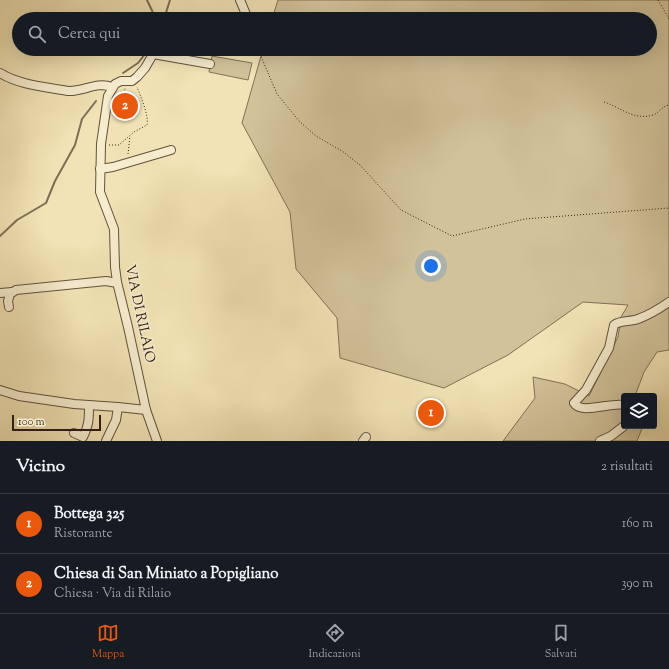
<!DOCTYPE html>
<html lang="it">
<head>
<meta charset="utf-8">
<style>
	:root { --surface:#171b24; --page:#242831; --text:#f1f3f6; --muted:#9ea1a6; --line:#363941; --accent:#ea580c }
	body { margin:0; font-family:"Sorts Mill Goudy",serif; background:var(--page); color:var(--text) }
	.controls { position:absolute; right:12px; bottom:12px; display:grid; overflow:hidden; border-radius:4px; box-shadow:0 4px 16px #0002 }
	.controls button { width:36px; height:36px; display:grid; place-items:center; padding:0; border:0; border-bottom:1px solid var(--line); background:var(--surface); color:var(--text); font:20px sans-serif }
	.scale { position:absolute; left:12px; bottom:10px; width:89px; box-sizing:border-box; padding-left:4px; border:2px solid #342016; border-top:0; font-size:11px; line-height:14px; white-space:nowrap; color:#342016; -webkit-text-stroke:3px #f6edcf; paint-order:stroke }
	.you { position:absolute; left:431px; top:266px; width:14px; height:14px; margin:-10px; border:3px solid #fff; border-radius:50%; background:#1a73e8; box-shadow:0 0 0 6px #1a73e833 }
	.badge { display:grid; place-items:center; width:26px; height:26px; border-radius:50%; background:var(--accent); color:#fff; font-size:13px; font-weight:700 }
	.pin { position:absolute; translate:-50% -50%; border:2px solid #fff; box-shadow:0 1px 4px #0006 }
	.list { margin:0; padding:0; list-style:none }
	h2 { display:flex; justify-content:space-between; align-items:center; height:52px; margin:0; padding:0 16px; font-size:17px }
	h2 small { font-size:13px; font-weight:400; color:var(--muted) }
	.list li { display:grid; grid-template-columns:26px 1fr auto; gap:12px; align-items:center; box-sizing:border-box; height:60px; padding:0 16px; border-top:1px solid var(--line) }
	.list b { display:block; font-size:15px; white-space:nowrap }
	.list p { margin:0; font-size:13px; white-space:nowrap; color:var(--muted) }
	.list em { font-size:13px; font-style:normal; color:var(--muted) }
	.icon { flex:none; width:22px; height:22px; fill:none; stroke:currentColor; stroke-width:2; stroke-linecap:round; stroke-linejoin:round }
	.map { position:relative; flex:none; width:669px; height:441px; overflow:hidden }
	.search { position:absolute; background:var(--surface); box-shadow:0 4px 16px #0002; left:12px; right:12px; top:12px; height:44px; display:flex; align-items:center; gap:10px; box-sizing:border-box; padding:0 14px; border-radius:22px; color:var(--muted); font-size:15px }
	.sheet { height:172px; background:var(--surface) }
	nav { display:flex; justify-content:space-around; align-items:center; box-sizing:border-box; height:56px; border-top:1px solid var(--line); background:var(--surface); font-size:11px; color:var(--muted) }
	nav a { display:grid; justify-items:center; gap:2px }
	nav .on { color:var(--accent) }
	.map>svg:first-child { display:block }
	.green { fill:#d1c29a; stroke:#827158 }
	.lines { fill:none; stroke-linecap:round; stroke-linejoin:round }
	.stream { stroke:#7f6d55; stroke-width:2 }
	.minor-casing { stroke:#63513e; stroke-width:10 }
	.path { stroke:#342016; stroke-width:1; stroke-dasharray:1 2; stroke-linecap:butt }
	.minor { stroke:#f6edcf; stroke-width:8 }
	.labels { text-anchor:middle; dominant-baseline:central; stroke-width:3; stroke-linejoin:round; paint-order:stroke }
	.street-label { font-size:14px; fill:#342016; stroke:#f6edcf }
</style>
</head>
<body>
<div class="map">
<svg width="669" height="441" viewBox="0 0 669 441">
	<rect width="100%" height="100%" fill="#f1e3b5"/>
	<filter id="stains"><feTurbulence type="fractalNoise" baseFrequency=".005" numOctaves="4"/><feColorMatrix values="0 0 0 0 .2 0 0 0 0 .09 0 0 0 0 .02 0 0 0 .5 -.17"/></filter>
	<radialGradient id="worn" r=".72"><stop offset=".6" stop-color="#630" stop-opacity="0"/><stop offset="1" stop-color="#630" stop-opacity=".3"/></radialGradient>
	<!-- green -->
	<g class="green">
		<path d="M 278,0 L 669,0 L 669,350 L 657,352 L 644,372 L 635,396 L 624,396 L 624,426 L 643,426 L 637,441 L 503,441 L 535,398 L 533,377 L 565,384 L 589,396 L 618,337 L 621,317 L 628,305 L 583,302 L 508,355 L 444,388 L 340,358 L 337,318 L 296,269 L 290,212 L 242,123 L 263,49 L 650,49 L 650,19 L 272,19 Z"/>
		<path d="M 212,56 L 252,63 L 248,80 L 209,72 Z"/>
	</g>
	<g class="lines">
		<!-- stream -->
		<g class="stream">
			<path d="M 147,0 L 156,19"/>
			<path d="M 164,19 L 170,0"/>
			<path d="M 123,73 L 138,63 L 149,49"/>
			<path d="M 0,236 L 17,220 L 46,203 L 55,181 L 75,145 L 82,119 L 96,101"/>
		</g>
		<!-- minor casing -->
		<g class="minor-casing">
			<g id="minor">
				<path d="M 240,0 L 248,19"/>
				<path d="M 156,49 L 145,68 L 137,77 L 132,81 L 121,81 L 115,84 L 108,96 L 101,144 L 100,192 L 114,229 L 115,267 L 117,282 L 128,327 L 146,410 L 157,441"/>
				<path d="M 243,49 L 251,51 L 255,49"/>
				<path d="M 153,54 L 210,64"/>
				<path d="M 0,73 C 19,85 46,87 68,91 C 83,92 97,81 112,87"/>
				<path d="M 100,169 L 113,167 L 171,150"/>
				<path d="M 0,293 L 12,292"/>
				<path d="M 9,307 L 8,301 L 10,294 L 16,290 L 106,281 L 117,283"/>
				<path d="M 0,390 L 19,396 L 74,404 L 118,407 L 146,410"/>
				<path d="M 624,405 C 611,402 581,415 574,403 L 586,390 L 609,348 L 614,325 C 620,320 630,322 638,319 C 649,315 659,309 669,302"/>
				<path d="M 74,433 L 83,437 C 89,425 89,419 89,405"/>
				<path d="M 106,441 L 116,420 L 118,407"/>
				<path d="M 363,441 L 366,437"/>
				<path d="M 600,441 L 611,436 L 624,426"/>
			</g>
		</g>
		<!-- path -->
		<g class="path">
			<path d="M 658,0 L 669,19"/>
			<path d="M 260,54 L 277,94 L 299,121 L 316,136 L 342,151 L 360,165 L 401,210 L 452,236 L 525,219 L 669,208"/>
			<path d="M 604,102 C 620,107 634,121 653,115 C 659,113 662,106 669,105"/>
			<path d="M 114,104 L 122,92 L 126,88"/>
			<path d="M 109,145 L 119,145 L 134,132 L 147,125 C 149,116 141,97 137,87"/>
			<path d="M 128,154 L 130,136"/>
		</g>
		<!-- minor -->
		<use href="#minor" class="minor"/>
	</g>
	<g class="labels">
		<!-- street labels -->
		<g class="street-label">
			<text transform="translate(139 314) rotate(78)">VIA DI RILAIO</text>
		</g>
	</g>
	<rect width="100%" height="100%" filter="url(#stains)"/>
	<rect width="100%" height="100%" fill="url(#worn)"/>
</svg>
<div class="controls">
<button><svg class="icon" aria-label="layers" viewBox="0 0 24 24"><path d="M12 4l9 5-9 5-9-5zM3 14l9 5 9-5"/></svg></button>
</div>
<div class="scale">100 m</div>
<div class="you"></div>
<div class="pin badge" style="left:431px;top:413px">1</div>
<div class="pin badge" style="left:125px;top:106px">2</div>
<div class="search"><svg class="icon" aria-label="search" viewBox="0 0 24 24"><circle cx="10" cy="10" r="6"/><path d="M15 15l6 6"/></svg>Cerca qui</div>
</div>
<section class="sheet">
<h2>Vicino<small>2 risultati</small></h2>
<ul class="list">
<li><span class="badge">1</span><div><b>Bottega 325</b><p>Ristorante</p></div><em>160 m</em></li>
<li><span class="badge">2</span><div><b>Chiesa di San Miniato a Popigliano</b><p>Chiesa · Via di Rilaio</p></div><em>390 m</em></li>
</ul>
</section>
<nav>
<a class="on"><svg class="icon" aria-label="map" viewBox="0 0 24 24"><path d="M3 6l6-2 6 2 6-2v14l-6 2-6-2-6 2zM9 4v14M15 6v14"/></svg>Mappa</a>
<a><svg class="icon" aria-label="directions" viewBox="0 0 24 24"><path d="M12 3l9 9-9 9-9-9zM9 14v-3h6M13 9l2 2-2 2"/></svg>Indicazioni</a>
<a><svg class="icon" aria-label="saved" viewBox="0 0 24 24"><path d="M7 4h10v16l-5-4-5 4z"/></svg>Salvati</a>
</nav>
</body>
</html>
